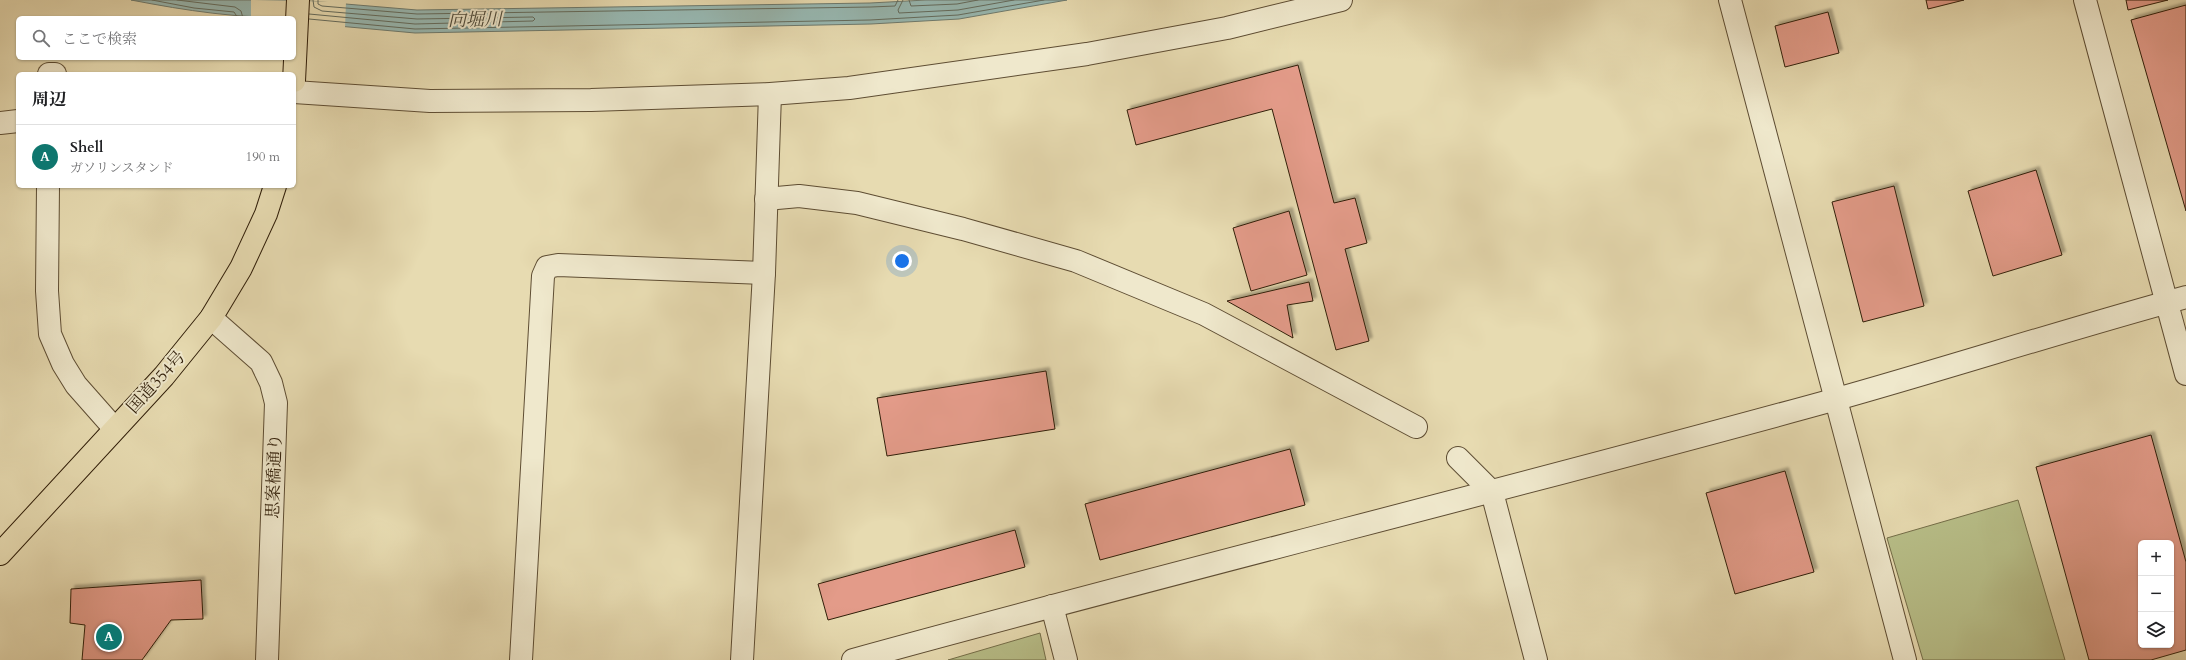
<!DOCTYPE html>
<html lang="ja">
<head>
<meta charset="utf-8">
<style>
	:root { --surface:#fff; --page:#f2f2f2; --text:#202124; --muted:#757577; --line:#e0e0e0; --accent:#0f766e }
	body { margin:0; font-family:Cardo,"Noto Serif JP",serif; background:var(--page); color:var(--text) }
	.controls { position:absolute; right:12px; bottom:12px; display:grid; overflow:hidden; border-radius:6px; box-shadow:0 1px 3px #0004 }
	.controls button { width:36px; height:36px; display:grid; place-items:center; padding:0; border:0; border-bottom:1px solid var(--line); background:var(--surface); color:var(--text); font:20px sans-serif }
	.you { position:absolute; left:902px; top:261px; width:14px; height:14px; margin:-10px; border:3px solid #fff; border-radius:50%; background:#1a73e8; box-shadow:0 0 0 6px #1a73e833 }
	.badge { display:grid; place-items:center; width:26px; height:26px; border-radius:50%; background:var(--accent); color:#fff; font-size:13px; font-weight:700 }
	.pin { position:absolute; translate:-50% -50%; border:2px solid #fff; box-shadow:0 1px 4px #0006 }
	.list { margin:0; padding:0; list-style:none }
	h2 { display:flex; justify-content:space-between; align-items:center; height:52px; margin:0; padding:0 16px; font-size:17px }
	h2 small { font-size:13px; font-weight:400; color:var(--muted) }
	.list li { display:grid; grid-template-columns:26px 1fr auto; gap:12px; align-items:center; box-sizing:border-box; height:64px; padding:0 16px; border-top:1px solid var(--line) }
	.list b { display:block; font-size:15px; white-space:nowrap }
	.list p { margin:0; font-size:13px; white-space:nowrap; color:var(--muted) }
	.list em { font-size:13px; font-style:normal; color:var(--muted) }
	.icon { flex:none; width:22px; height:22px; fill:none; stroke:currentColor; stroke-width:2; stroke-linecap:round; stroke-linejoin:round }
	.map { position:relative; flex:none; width:2186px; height:660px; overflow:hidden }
	.search { position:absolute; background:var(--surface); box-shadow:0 1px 3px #0004; left:16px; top:16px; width:280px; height:44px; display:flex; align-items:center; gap:10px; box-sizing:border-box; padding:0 14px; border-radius:6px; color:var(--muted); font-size:15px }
	.panel { position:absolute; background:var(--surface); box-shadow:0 1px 3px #0004; left:16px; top:72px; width:280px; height:116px; border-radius:6px }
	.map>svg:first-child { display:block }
	.green { fill:#b8bf89; stroke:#746e49 }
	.water { fill:#98b9b3; stroke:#6e7b6f }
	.pier { fill:#e7dbb1 }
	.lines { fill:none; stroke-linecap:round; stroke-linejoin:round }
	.shore { stroke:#646c5e; stroke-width:1 }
	.building { fill:#e39b89; stroke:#301e09; fill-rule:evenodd; filter:url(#shadow) }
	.minor-casing { stroke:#5e4d33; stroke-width:24 }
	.highway-casing { stroke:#301e09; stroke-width:24 }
	.minor { stroke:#efe8cc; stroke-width:22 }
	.highway { stroke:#e7dbb1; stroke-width:22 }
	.labels { text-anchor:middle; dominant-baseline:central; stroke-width:4; stroke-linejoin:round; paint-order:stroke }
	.street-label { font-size:17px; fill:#301e09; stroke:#efe8cc }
	.water-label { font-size:18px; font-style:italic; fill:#4f4c3c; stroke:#efe8cc }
</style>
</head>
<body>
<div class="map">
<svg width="2186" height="660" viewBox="0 0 2186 660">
	<defs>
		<filter id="shadow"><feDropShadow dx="3.5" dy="-3.5" stdDeviation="1" flood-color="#0004"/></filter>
	</defs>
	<rect width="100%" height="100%" fill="#e7dbb1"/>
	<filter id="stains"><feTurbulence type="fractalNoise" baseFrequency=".005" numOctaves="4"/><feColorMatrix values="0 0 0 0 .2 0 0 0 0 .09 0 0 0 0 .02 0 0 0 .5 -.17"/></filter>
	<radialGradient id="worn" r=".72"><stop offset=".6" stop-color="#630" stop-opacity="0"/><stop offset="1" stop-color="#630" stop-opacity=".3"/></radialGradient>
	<!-- green -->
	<g class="green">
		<path d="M 2018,500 L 2065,660 L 1923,660 L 1887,538 Z"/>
		<path d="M 1040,633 L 1046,660 L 948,660 Z"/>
	</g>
	<!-- water -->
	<path class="water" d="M 131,0 L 298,0 L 417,10 L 870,3 L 926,0 L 1067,0 L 959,19 L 871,24 L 415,33 L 294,22 L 294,18 C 236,18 188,11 131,0 Z"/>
	<!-- pier -->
	<path class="pier" d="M 251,0 L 346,2 L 345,28 L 294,24 L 294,18 L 251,18 Z"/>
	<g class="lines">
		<!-- shore -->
		<g class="shore">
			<path d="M 152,0 L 194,8 L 234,12 L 238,18"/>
			<path d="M 177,0 L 235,7 L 241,11 L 243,18"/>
			<path d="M 318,0 L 318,4 L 322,6 L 417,14 L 871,7 L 895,6 L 898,0"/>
			<path d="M 903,0 L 898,10 L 899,13 L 958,10 L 1014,0"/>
			<path d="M 909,0 L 911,6 L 957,4 L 978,0"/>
			<path d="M 309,14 L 415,24 L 533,21 L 535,19 L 533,17 L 417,19 L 322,11 L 314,7 L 313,0"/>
			<path d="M 309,19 L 415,29 L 870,20 L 958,15 L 1044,0"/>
		</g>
	</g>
	<!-- building -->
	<g class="building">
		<path d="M 1926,0 L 1964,0 L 1928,9 Z"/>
		<path d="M 2126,0 L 2168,0 L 2128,10 Z"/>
		<path d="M 2186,5 L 2186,211 L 2131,20 Z"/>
		<path d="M 1828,12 L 1839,53 L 1785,67 L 1775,26 Z"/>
		<path d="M 1298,65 L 1334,203 L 1355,198 L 1367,243 L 1345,249 L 1369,341 L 1336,350 L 1272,109 L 1136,145 L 1127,110 Z"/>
		<path d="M 2036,170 L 2062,255 L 1993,276 L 1968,191 Z"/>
		<path d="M 1894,186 L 1924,306 L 1863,322 L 1832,202 Z"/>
		<path d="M 1289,211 L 1307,275 L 1251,291 L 1233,228 Z"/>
		<path d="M 1309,282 L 1313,301 L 1287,305 L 1293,338 L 1227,301 Z"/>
		<path d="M 1046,371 L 1055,429 L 887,456 L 877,398 Z"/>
		<path d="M 2151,435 L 2186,562 L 2186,650 L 2151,660 L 2089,660 L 2036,467 ZM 2141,543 L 2171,543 L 2171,645 L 2141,645 Z"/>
		<path d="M 1290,449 L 1305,505 L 1100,560 L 1085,504 Z"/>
		<path d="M 1785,471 L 1814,572 L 1735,594 L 1706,493 Z"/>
		<path d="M 1015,530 L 1025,567 L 828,620 L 818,584 Z"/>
		<path d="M 201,580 L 203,619 L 171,620 L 142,660 L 82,660 L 85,625 L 70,623 L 71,589 Z"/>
	</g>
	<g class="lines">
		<!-- minor casing -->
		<g class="minor-casing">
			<g id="minor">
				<path d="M 1730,0 L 1905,660"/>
				<path d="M 2085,0 L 2186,374"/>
				<path d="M 49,74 L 55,74"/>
				<path d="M 294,92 L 430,101 L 591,100 L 770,94 L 849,88 L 1087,54 L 1227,28 L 1341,0"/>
				<path d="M 0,123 L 18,121"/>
				<path d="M 48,186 L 47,291 L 50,334 L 63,364 L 76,385 L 114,428"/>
				<path d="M 766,199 L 799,196 L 857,203 L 963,229 L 1076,261 L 1204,314 L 1416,427"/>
				<path d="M 211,318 L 261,362 L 271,383 L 276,403 L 267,660"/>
				<path d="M 1458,458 L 1492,492 L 1536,660"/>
				<path d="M 1052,606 L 1066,660"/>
				<path d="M 521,660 L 543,276 L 547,267 L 558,265 L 764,273"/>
				<path d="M 742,660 L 764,273 L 770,94"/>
				<path d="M 853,660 C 1179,570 1507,490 1833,400 C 1951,367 2068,329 2186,297"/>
			</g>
		</g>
		<!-- highway casing -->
		<g class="highway-casing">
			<g id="highway">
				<path d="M 294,81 L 298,0"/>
				<path d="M 0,554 L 164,376 L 211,318 L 241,268 L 266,214 L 275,186"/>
			</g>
		</g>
		<!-- minor -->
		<use href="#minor" class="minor"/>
		<!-- highway -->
		<use href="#highway" class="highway"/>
	</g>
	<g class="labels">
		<!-- street labels -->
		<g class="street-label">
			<text transform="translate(156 382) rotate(-48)">国道354号</text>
			<text transform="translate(274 476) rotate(-88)">思案橋通り</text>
		</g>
		<!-- water labels -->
		<g class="water-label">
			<text transform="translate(475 20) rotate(-1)">向堀川</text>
		</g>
	</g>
	<rect width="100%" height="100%" filter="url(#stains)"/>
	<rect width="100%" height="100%" fill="url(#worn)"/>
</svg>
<div class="controls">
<button>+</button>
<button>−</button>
<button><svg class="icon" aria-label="layers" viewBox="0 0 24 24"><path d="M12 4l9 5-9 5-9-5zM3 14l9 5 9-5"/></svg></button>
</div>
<div class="you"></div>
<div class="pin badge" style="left:109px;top:637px">A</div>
<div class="search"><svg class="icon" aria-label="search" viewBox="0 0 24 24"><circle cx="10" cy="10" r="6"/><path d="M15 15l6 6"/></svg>ここで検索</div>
<section class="panel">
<h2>周辺<small></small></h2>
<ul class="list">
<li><span class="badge">A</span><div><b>Shell</b><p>ガソリンスタンド</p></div><em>190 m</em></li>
</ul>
</section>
</div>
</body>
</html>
